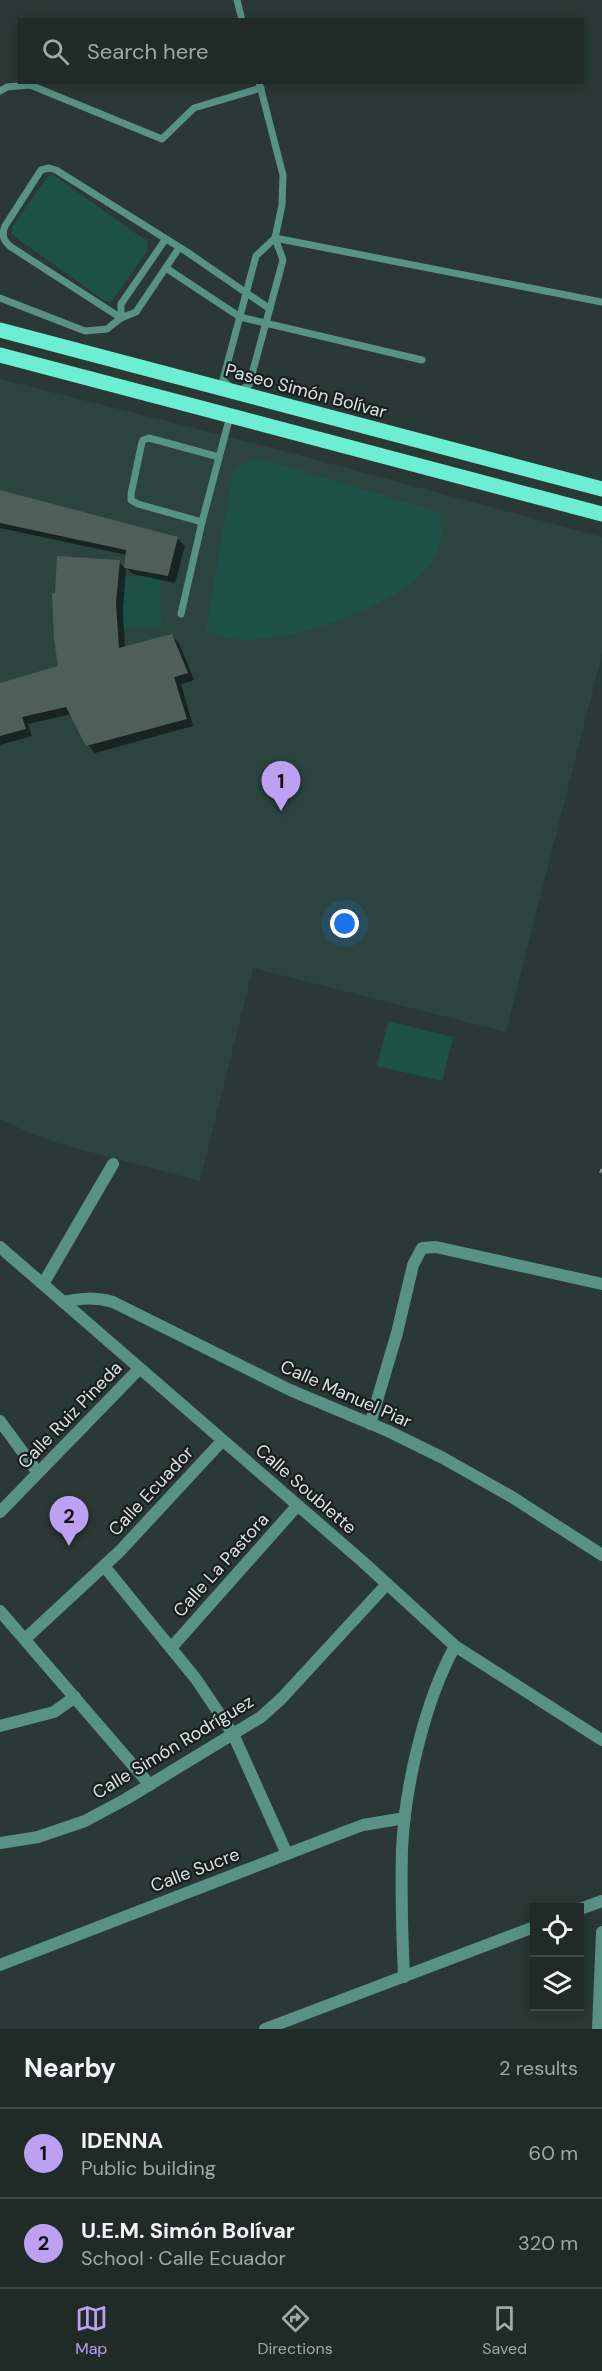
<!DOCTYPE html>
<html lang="en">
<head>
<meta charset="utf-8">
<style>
	:root { --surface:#202b28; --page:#2d3734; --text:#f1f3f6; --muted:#a2a7a8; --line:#3d4745; --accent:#bca0f2 }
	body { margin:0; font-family:"DM Sans",sans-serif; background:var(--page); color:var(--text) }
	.controls { position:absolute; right:18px; bottom:18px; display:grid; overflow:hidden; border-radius:0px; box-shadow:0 3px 15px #0003 }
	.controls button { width:54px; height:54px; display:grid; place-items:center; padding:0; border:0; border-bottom:2px solid var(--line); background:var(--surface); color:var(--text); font:30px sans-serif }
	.you { position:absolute; left:345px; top:924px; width:21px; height:21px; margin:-15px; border:4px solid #fff; border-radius:50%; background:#1a73e8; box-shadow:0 0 0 9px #1a73e833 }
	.badge { display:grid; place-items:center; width:39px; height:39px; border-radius:50%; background:var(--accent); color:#111; font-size:20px; font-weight:700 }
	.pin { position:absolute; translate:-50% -50px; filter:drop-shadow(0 2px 3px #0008) }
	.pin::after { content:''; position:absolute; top:32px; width:21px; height:18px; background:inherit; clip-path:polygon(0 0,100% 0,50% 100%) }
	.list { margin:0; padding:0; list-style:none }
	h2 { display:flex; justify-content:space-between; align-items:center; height:78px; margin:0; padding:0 24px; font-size:26px }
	h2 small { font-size:20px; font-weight:400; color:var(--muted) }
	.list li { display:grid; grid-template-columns:39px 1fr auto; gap:18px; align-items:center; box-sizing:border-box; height:90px; padding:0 24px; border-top:2px solid var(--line) }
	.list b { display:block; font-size:22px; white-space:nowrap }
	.list p { margin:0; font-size:20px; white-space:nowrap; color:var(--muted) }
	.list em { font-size:20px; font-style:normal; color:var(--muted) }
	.icon { flex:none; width:33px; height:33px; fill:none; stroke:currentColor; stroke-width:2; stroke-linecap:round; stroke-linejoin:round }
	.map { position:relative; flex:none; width:602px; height:2029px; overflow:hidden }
	.search { position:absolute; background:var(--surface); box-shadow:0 3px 15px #0003; left:18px; right:18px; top:18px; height:66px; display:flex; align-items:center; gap:15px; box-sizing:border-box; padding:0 21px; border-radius:0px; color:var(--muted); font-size:22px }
	.sheet { height:258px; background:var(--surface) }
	nav { display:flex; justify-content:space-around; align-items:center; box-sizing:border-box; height:84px; border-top:2px solid var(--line); background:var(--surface); font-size:16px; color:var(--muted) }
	nav a { display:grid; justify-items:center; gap:3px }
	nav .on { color:var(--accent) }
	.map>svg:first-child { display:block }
	.built { fill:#2c443e }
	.green { fill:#1d5146 }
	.shadow { fill:#0007 }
	.building { fill:#4e5f5a }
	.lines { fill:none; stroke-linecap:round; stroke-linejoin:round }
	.path { stroke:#85918d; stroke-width:2; stroke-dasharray:4.5 4.5; stroke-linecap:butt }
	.lane { stroke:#589284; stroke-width:7 }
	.street { stroke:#589284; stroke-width:12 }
	.primary { stroke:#6ceed3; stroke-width:15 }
	.labels { text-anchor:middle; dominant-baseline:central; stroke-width:4.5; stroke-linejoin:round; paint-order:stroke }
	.street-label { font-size:18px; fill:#dae3e0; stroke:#181e1d }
</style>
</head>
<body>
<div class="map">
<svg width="602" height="2029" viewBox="0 0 602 2029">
	<rect width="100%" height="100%" fill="#2a3935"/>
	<!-- built -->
	<path class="built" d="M 0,379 L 269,447 L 602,537 L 602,654 L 506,1032 L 253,968 L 200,1181 L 60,1144 L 30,1133 L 0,1119 Z"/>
	<!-- green -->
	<g class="green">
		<path d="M 52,174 L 148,242 L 147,251 L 112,301 L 108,302 L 102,299 L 11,234 L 13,226 L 47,177 Z"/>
		<path d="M 258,458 L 439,512 C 442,527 443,543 435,557 C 406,606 282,648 228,638 C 220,637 213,633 206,630 L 234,468 Z"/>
		<path d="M 122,576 L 160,576 L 161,627 L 122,627 Z"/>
		<path d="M 388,1021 L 453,1037 L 442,1081 L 377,1066 Z"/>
	</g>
	<!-- shadow -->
	<path class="shadow" d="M 0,491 L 177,538 L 185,546 L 175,583 L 133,574 L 126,568 L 123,611 L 125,648 L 171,635 L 179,643 L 194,680 L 181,684 L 193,726 L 95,753 L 88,745 L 72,714 L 28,724 L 32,736 L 0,745 L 0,685 L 59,667 L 119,562 L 125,568 L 127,555 L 0,528 Z"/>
	<!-- building -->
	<g class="building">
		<path d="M 0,490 L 178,537 L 168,576 L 124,568 L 126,550 L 0,523 Z"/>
		<path d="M 57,556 L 120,560 L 116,603 L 119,648 L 172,634 L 188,673 L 174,677 L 187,719 L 86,746 L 66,707 L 22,717 L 26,729 L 0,736 L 0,683 L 58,666 L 54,639 L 52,593 L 55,593 Z"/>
	</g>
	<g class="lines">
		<!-- path -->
		<path class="path" d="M 600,1173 L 602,1168"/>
		<!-- lane -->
		<g class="lane">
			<path d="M 237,0 L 242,20"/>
			<path d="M 0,91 L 7,87 L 30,85 L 162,139 L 194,108 L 261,88"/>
			<path d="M 275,238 L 602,302"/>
			<path d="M 166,268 L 240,317 L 422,360"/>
			<path d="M 0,298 L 85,331 L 107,329 L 121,318 L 136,312 L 179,248"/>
			<path d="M 121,318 L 11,247 C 4,241 1,236 5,226 L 41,170 L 49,168 L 56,170 L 187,252 L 270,309"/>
			<path d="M 121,318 L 121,304 L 165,240"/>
			<path d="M 231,388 L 223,380 L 256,256 L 275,238"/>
			<path d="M 239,391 L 249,385 L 283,260 L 275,238 L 282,205 L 283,175 L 259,82"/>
			<path d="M 202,522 L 138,504 L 131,500 L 131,494 L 142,442 L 143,440 L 149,438 L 219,457"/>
			<path d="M 181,614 L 202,522 L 230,416"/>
		</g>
		<!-- street -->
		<g class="street">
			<path d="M 0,1247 L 362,1561 L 455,1646 L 602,1740"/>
			<path d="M 43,1284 L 113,1164"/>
			<path d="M 63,1302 C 81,1298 95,1297 113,1302 L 290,1390 L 388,1431 L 443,1458 L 512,1497 L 602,1555"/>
			<path d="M 0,1421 L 38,1473"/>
			<path d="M 370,1424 L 397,1333 L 413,1265 L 422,1248 L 436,1247 L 602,1284"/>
			<path d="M 0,1512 L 139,1369"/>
			<path d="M 104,1566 L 196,1679 L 233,1734 L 287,1854"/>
			<path d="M 0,1611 L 150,1785"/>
			<path d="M 25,1639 L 120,1551 L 222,1441"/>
			<path d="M 171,1648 L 297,1506"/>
			<path d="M 0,1726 L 54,1712 L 75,1697"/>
			<path d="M 0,1843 L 38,1837 L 85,1821 L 126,1799 L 261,1717 L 281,1699 L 387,1584"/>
			<path d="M 580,1909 L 602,1901"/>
			<path d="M 0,1965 L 339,1834 L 363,1825 L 405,1818"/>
			<path d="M 404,1977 C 402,1934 401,1891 402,1849 C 405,1785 425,1701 455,1646"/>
			<path d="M 265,2029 L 534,1927"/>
			<path d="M 598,2029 L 602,1932"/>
		</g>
		<!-- primary -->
		<g class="primary">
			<path d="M 0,330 L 602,489"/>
			<path d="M 0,355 L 602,514"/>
		</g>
	</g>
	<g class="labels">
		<!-- street labels -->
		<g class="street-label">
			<text transform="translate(306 391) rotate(15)">Paseo Simón Bolívar</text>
			<text transform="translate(346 1394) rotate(24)">Calle Manuel Piar</text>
			<text transform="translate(70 1415) rotate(-46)">Calle Ruiz Pineda</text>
			<text transform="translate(306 1489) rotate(41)">Calle Soublette</text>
			<text transform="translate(151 1491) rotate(-47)">Calle Ecuador</text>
			<text transform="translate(221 1565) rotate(-48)">Calle La Pastora</text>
			<text transform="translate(173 1747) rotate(-31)">Calle Simón Rodríguez</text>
			<text transform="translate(195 1870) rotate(-21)">Calle Sucre</text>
		</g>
	</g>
</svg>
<div class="controls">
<button><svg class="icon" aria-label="locate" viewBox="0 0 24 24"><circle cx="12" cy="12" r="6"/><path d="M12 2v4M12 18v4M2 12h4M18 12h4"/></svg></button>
<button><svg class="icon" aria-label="layers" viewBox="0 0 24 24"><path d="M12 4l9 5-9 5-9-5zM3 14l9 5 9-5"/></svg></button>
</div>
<div class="you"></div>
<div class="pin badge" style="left:281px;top:811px">1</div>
<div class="pin badge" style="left:69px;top:1546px">2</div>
<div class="search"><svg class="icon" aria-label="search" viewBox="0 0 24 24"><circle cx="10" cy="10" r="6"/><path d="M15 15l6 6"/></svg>Search here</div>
</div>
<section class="sheet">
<h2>Nearby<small>2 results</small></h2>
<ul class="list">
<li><span class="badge">1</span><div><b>IDENNA</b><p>Public building</p></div><em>60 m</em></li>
<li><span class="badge">2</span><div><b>U.E.M. Simón Bolívar</b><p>School · Calle Ecuador</p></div><em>320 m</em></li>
</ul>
</section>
<nav>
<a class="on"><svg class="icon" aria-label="map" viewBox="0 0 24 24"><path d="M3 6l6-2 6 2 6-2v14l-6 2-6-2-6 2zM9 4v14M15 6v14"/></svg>Map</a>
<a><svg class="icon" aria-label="directions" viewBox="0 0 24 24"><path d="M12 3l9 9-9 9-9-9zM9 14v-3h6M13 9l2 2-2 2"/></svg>Directions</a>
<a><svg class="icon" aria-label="saved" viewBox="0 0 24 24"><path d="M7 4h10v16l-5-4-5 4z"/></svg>Saved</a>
</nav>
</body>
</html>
